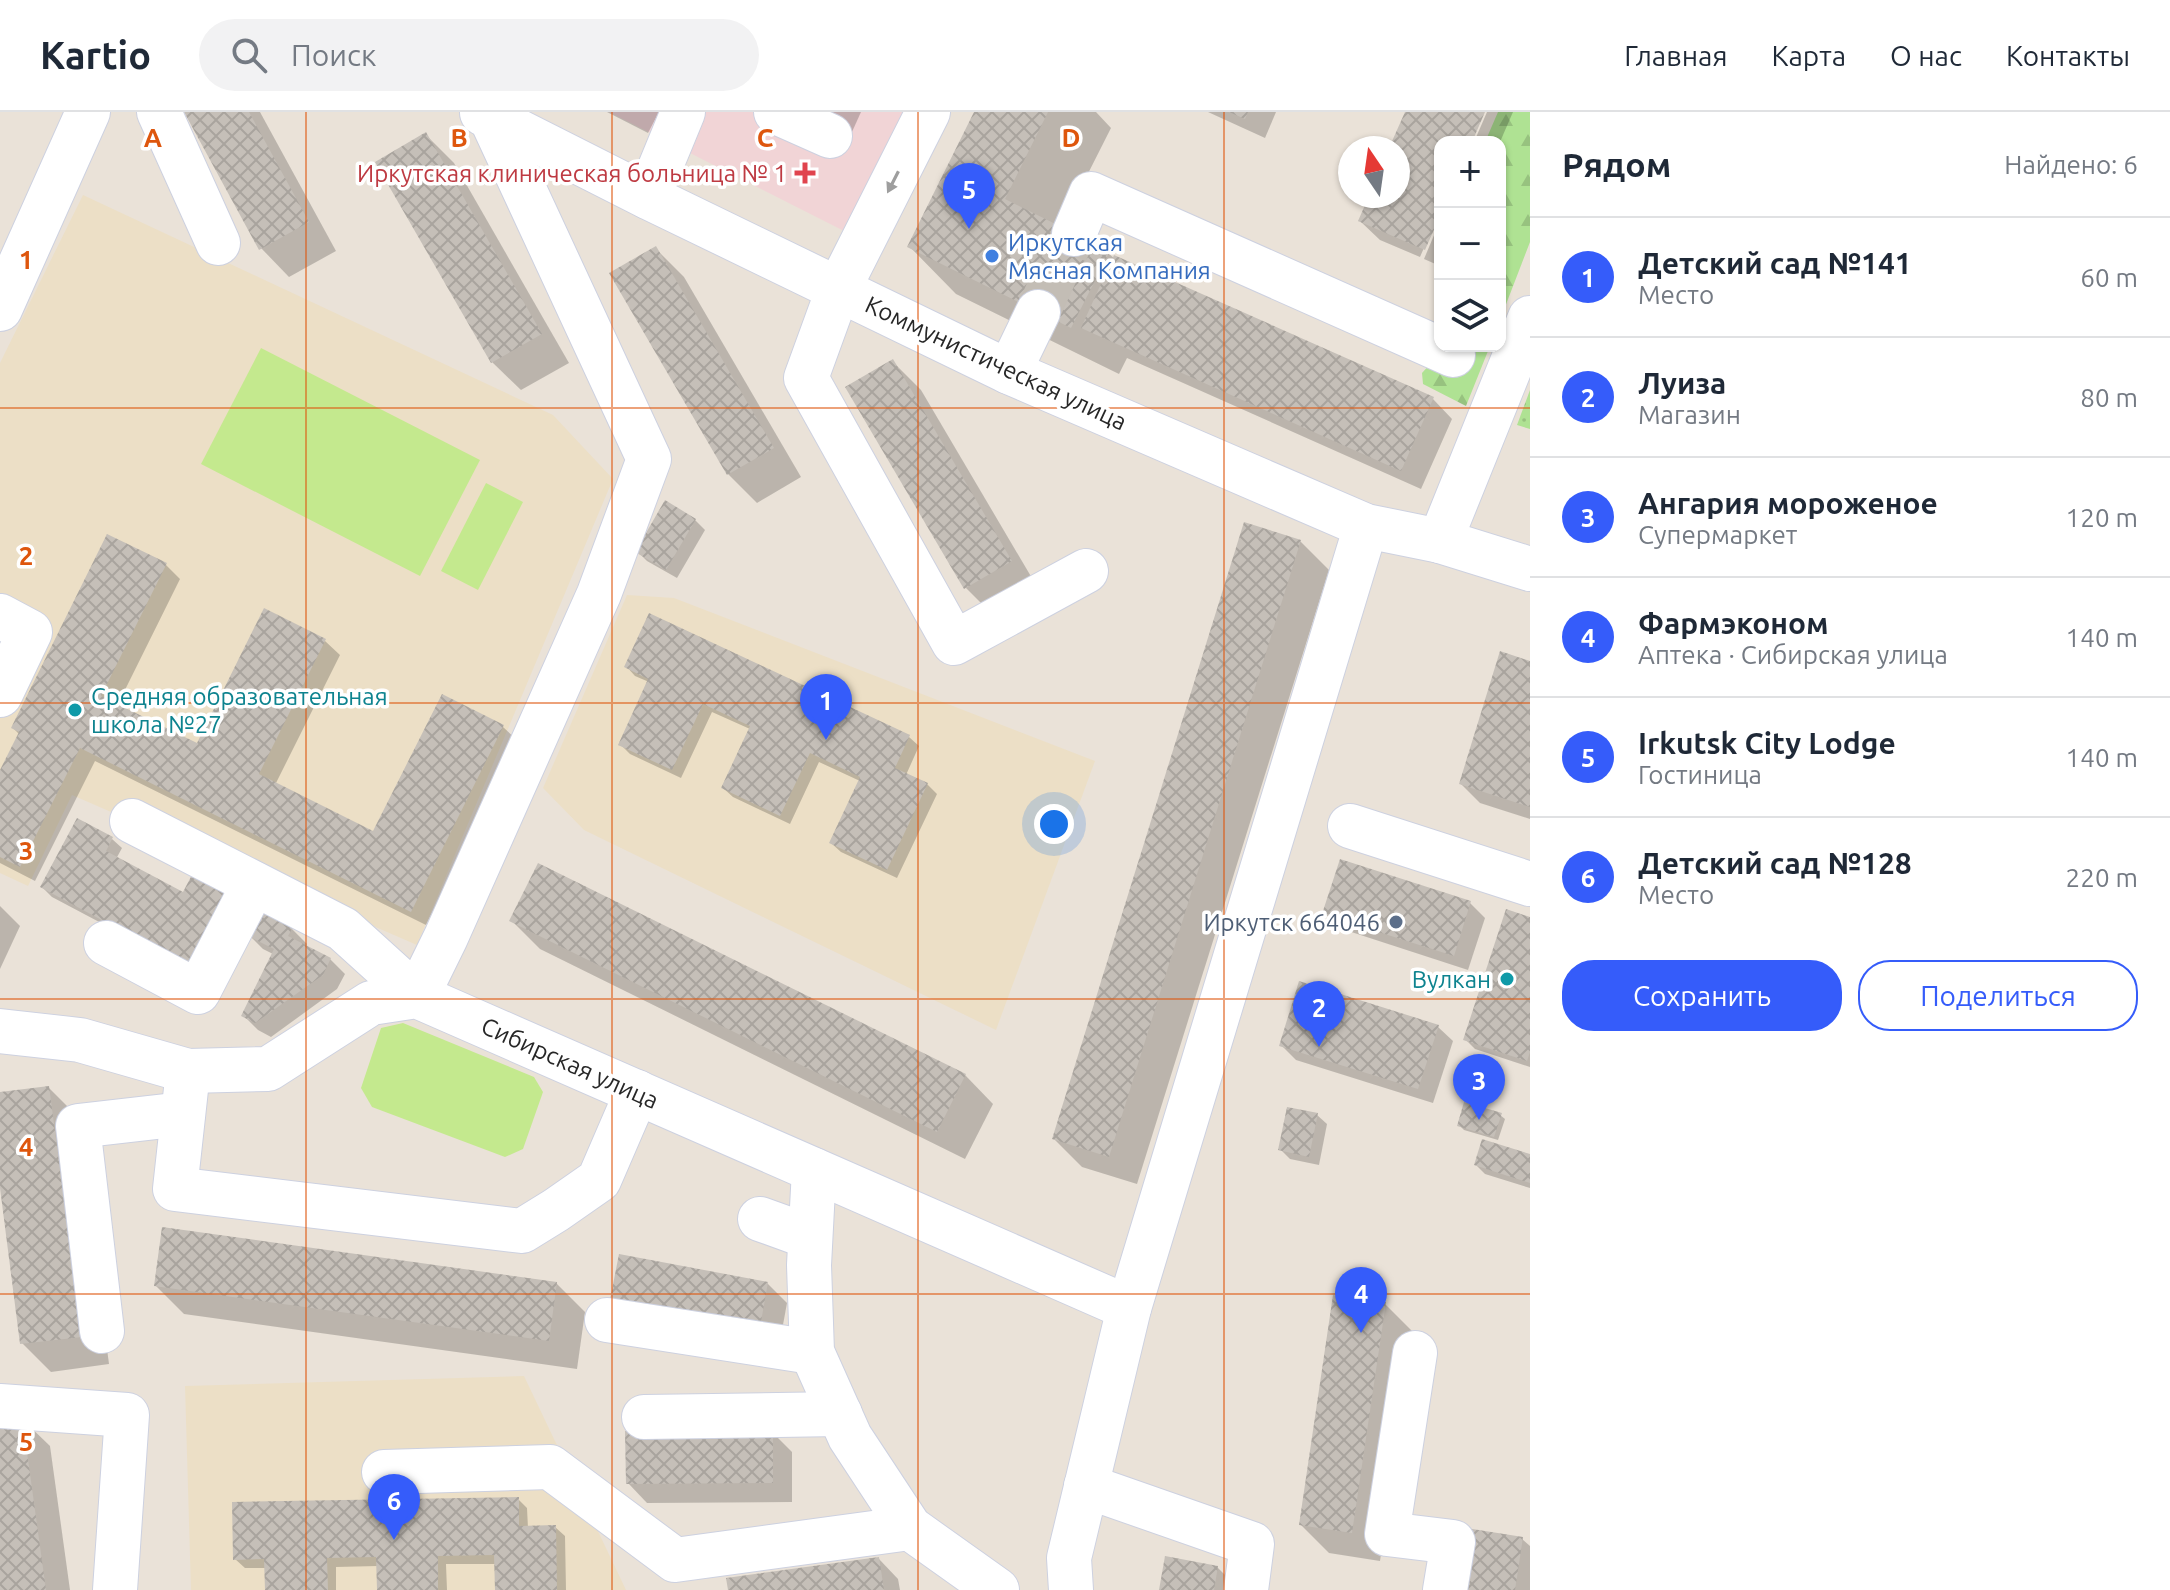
<!DOCTYPE html>
<html lang="ru">
<head>
<meta charset="utf-8">
<style>
	:root { --surface:#fff; --page:#f2f2f3; --text:#1f2937; --muted:#747a83; --line:#e0e1e3; --accent:#355cfa }
	body { margin:0; font-family:Ubuntu,sans-serif; background:var(--page); color:var(--text) }
	.controls { position:absolute; right:24px; top:24px; display:grid; overflow:hidden; border-radius:16px; box-shadow:0 2px 6px #0004 }
	.controls button { width:72px; height:72px; display:grid; place-items:center; padding:0; border:0; border-bottom:2px solid var(--line); background:var(--surface); color:var(--text); font:40px sans-serif }
	.compass { position:absolute; left:1338px; top:24px; width:72px; height:72px; border-radius:50%; background:var(--surface); box-shadow:0 2px 6px #0004; rotate:347deg }
	.you { position:absolute; left:1054px; top:712px; width:28px; height:28px; margin:-20px; border:6px solid #fff; border-radius:50%; background:#1a73e8; box-shadow:0 0 0 12px #1a73e833 }
	.badge { display:grid; place-items:center; width:52px; height:52px; border-radius:50%; background:var(--accent); color:#fff; font-size:26px; font-weight:700 }
	.pin { position:absolute; translate:-50% -66px; filter:drop-shadow(0 2px 4px #0008) }
	.pin::after { content:''; position:absolute; top:42px; width:28px; height:24px; background:inherit; clip-path:polygon(0 0,100% 0,50% 100%) }
	.list { margin:0; padding:0; list-style:none }
	h2 { display:flex; justify-content:space-between; align-items:center; height:104px; margin:0; padding:0 32px; font-size:34px }
	h2 small { font-size:26px; font-weight:400; color:var(--muted) }
	.list li { display:grid; grid-template-columns:52px 1fr auto; gap:24px; align-items:center; box-sizing:border-box; height:120px; padding:0 32px; border-top:2px solid var(--line) }
	.list b { display:block; font-size:30px; white-space:nowrap }
	.list p { margin:0; font-size:26px; white-space:nowrap; color:var(--muted) }
	.list em { font-size:26px; font-style:normal; color:var(--muted) }
	.actions { display:flex; gap:16px; padding:24px 32px }
	.actions a { flex:1; padding:18px 0; border:2px solid var(--accent); border-radius:32px; text-align:center; font-size:28px; color:var(--accent) }
	.actions .main { background:var(--accent); color:#fff }
	.icon { flex:none; width:44px; height:44px; fill:none; stroke:currentColor; stroke-width:2; stroke-linecap:round; stroke-linejoin:round }
	.map { position:relative; flex:none; width:1530px; height:1478px; overflow:hidden }
	header { display:flex; align-items:center; gap:48px; box-sizing:border-box; height:112px; padding:0 40px; background:var(--surface); border-bottom:2px solid var(--line) }
	header strong { font-size:38px }
	nav { display:flex; gap:44px; margin-inline-start:auto; font-size:28px }
	.search { width:560px; height:72px; background:var(--page); display:flex; align-items:center; gap:20px; box-sizing:border-box; padding:0 28px; border-radius:44px; color:var(--muted); font-size:30px }
	main { display:flex }
	aside { flex:1; background:var(--surface) }
	.map>svg:first-child { display:block }
	.education { fill:#ecdfc6 }
	.medical { fill:#f1d4d6 }
	.forest { fill:url(#forest-firs) }
	.park { fill:url(#park-dots) }
	.pitch { fill:#c4e98e }
	.shadow { fill:#0003 }
	.building { fill:url(#building-cross-hatch) }
	.lines { fill:none; stroke-linecap:round; stroke-linejoin:round }
	.minor-tunnel { stroke:#c3bdb5; stroke-width:44; stroke-dasharray:44 22; stroke-linecap:butt }
	.minor-casing { stroke:#cdd1e0; stroke-width:46 }
	.minor { stroke:#fff; stroke-width:44 }
	.oneway { fill:#9e9e9e }
	.grid { fill:none; stroke:#de560d; stroke-width:2; stroke-opacity:0.55 }
	.health-dot { fill:#e0444e; stroke:#fff; stroke-width:3 }
	.shop-dot { fill:#3f7fe0; stroke:#fff; stroke-width:3 }
	.culture-dot { fill:#0f9aa8; stroke:#fff; stroke-width:3 }
	.service-dot { fill:#5c6f8a; stroke:#fff; stroke-width:3 }
	.labels { text-anchor:middle; dominant-baseline:central; stroke-width:7; stroke-linejoin:round; paint-order:stroke }
	.health-label { font-size:24px; fill:#be3a42; stroke:#fff; text-anchor:end }
	.shop-label { font-size:24px; fill:#366cbe; stroke:#fff; text-anchor:start }
	.street-label { font-size:24px; fill:#272727; stroke:#fff }
	.culture-label { font-size:24px; fill:#0d838f; stroke:#fff; text-anchor:start }
	.service-label { font-size:24px; fill:#4e5e75; stroke:#fff; text-anchor:end }
	.grid-label { font-size:26px; text-anchor:middle; font-weight:bold; fill:#de560d; stroke:#fff; stroke-width:7; stroke-linejoin:round; paint-order:stroke }
</style>
</head>
<body>
<header>
<strong>Kartio</strong>
<div class="search"><svg class="icon" aria-label="search" viewBox="0 0 24 24"><circle cx="10" cy="10" r="6"/><path d="M15 15l6 6"/></svg>Поиск</div>
<nav><a>Главная</a><a>Карта</a><a>О нас</a><a>Контакты</a></nav>
</header>
<main>
<div class="map">
<svg width="1530" height="1478" viewBox="0 0 1530 1478">
	<defs>
		<pattern id="forest-firs" width="22" height="20" patternUnits="userSpaceOnUse" patternTransform="scale(2)"><rect width="22" height="20" fill="#afe293"/><path d="M5 1l3.5 6h-7zM16 11l3.5 6h-7z" fill="#97c27f"/></pattern>
		<pattern id="park-dots" width="8" height="8" patternUnits="userSpaceOnUse" patternTransform="scale(2)"><rect width="8" height="8" fill="#afe293"/><path d="M2 2h.1M6 6h.1" fill="none" stroke="#97c27f" stroke-width="1.8" stroke-linecap="round"/></pattern>
		<pattern id="building-cross-hatch" width="8" height="8" patternUnits="userSpaceOnUse" patternTransform="scale(2)"><rect width="8" height="8" fill="#c5bfb8"/><path d="M0 0l8 8M0 8l8-8" fill="none" stroke="#a9a49e"/></pattern>
	</defs>
	<rect width="100%" height="100%" fill="#eae2d8"/>
	<!-- education -->
	<g class="education">
		<path d="M 83,83 L 553,303 L 613,367 L 417,833 L 72,683 L 28,774 L 0,761 L 0,557 L 11,534 L 0,529 L 0,251 Z"/>
		<path d="M 627,483 L 674,486 L 1095,649 L 996,918 L 584,718 L 543,676 Z"/>
		<path d="M 524,1264 L 626,1478 L 191,1478 L 185,1274 Z"/>
	</g>
	<!-- medical -->
	<path class="medical" d="M 609,0 L 910,0 L 850,122 Z"/>
	<!-- forest -->
	<g class="forest">
		<path d="M 1498,0 L 1530,0 L 1530,130 L 1500,208 L 1500,30 L 1485,30 Z"/>
		<path d="M 1463,234 L 1490,234 L 1466,294 L 1423,272 L 1422,261 L 1431,251 Z"/>
	</g>
	<!-- park -->
	<path class="park" d="M 1530,278 L 1530,317 L 1517,313 Z"/>
	<!-- pitch -->
	<g class="pitch">
		<path d="M 261,236 L 480,348 L 420,464 L 201,352 Z"/>
		<path d="M 486,371 L 523,390 L 478,478 L 441,459 Z"/>
		<path d="M 403,911 L 534,965 L 543,980 L 523,1037 L 505,1045 L 372,995 L 361,976 L 381,916 Z"/>
	</g>
	<!-- shadow -->
	<g class="shadow">
		<path d="M 187,0 L 260,0 L 336,139 L 289,165 L 261,136 Z"/>
		<path d="M 607,0 L 659,0 L 648,21 Z"/>
		<path d="M 778,0 L 861,0 L 847,31 Z"/>
		<path d="M 976,0 L 1096,0 L 1111,16 L 1060,117 L 1108,141 L 1115,147 L 1433,287 L 1452,307 L 1421,377 L 1127,246 L 1119,262 L 956,182 L 909,134 Z"/>
		<path d="M 1208,0 L 1276,0 L 1265,26 Z"/>
		<path d="M 1407,0 L 1483,0 L 1470,30 L 1440,30 L 1440,99 L 1420,145 L 1380,128 L 1360,109 L 1371,84 L 1398,84 L 1398,36 L 1392,36 Z"/>
		<path d="M 1487,0 L 1513,0 L 1500,30 L 1474,30 Z"/>
		<path d="M 426,23 L 454,51 L 569,251 L 521,278 L 492,250 Z"/>
		<path d="M 1440,109 L 1440,154 L 1424,147 Z"/>
		<path d="M 655,136 L 684,165 L 801,365 L 757,391 L 728,362 Z"/>
		<path d="M 892,249 L 921,278 L 1039,478 L 994,504 L 966,476 L 848,276 Z"/>
		<path d="M 695,408 L 705,418 L 677,466 L 647,449 L 637,439 Z"/>
		<path d="M 1300,429 L 1329,458 L 1137,1072 L 1082,1055 L 1054,1027 Z"/>
		<path d="M 166,453 L 180,467 L 117,594 L 198,634 L 265,499 L 325,529 L 340,543 L 275,673 L 374,722 L 503,615 L 518,629 L 426,813 L 95,649 L 35,769 L 0,751 L 0,662 L 20,623 L 13,616 Z"/>
		<path d="M 650,504 L 909,625 L 919,634 L 906,663 L 927,672 L 937,682 L 897,766 L 841,740 L 831,731 L 860,669 L 819,650 L 790,712 L 733,685 L 723,676 L 750,617 L 712,600 L 681,666 L 630,642 L 620,632 L 649,570 L 635,564 L 626,554 Z"/>
		<path d="M 1530,551 L 1530,707 L 1480,691 L 1461,672 Z"/>
		<path d="M 112,727 L 122,736 L 116,747 L 205,866 L 52,785 L 42,775 Z"/>
		<path d="M 1470,791 L 1485,806 L 1468,858 L 1339,816 L 1325,801 Z"/>
		<path d="M 0,794 L 20,814 L 0,857 Z"/>
		<path d="M 259,801 L 292,817 L 307,832 L 305,835 L 330,847 L 345,862 L 337,877 L 271,925 L 258,918 L 243,903 L 273,842 L 263,837 L 248,822 Z"/>
		<path d="M 1530,807 L 1530,955 L 1475,937 L 1465,927 Z"/>
		<path d="M 512,809 L 965,963 L 993,992 L 965,1047 L 540,837 Z"/>
		<path d="M 1438,915 L 1453,929 L 1433,991 L 1296,948 L 1281,933 Z"/>
		<path d="M 49,976 L 77,1004 L 109,1252 L 51,1260 L 22,1231 L 0,1060 L 0,982 Z"/>
		<path d="M 1317,1003 L 1327,1012 L 1319,1053 L 1290,1047 L 1280,1037 Z"/>
		<path d="M 1500,1003 L 1505,1007 L 1498,1028 L 1464,1018 L 1459,1013 Z"/>
		<path d="M 1530,1044 L 1530,1076 L 1485,1062 L 1476,1053 Z"/>
		<path d="M 556,1171 L 585,1200 L 577,1257 L 184,1202 L 156,1174 Z"/>
		<path d="M 767,1171 L 787,1191 L 778,1240 L 631,1212 Z"/>
		<path d="M 1385,1192 L 1414,1221 L 1380,1449 L 1329,1441 L 1301,1413 Z"/>
		<path d="M 21,1306 L 50,1334 L 70,1478 L 0,1478 Z"/>
		<path d="M 772,1320 L 792,1340 L 792,1390 L 647,1391 L 628,1371 Z"/>
		<path d="M 518,1387 L 527,1396 L 528,1416 L 555,1415 L 565,1424 L 566,1478 L 497,1478 L 496,1452 L 446,1452 L 447,1478 L 379,1478 L 378,1454 L 336,1455 L 336,1478 L 267,1478 L 266,1456 L 245,1456 L 235,1447 Z"/>
		<path d="M 1522,1427 L 1530,1434 L 1530,1478 L 1458,1478 Z"/>
		<path d="M 879,1447 L 898,1467 L 900,1478 L 730,1478 Z"/>
		<path d="M 1217,1455 L 1237,1475 L 1236,1478 L 1161,1478 Z"/>
	</g>
	<!-- building -->
	<g class="building">
		<path d="M 184,0 L 249,0 L 309,110 L 259,138 Z"/>
		<path d="M 974,0 L 1048,0 L 1005,87 L 1110,139 L 1071,216 L 907,135 Z"/>
		<path d="M 1229,0 L 1248,0 L 1245,7 Z"/>
		<path d="M 1405,0 L 1485,0 L 1472,30 L 1440,30 L 1440,104 L 1425,138 L 1358,109 L 1369,84 L 1398,84 L 1398,36 L 1389,36 Z"/>
		<path d="M 426,20 L 542,222 L 491,251 L 375,50 Z"/>
		<path d="M 656,134 L 774,336 L 727,363 L 609,161 Z"/>
		<path d="M 1114,143 L 1434,285 L 1401,359 L 1081,216 Z"/>
		<path d="M 893,247 L 1012,449 L 964,477 L 845,275 Z"/>
		<path d="M 665,388 L 696,407 L 666,458 L 635,440 Z"/>
		<path d="M 1244,410 L 1301,428 L 1109,1045 L 1052,1027 Z"/>
		<path d="M 107,422 L 167,451 L 101,584 L 197,631 L 264,496 L 326,527 L 259,662 L 373,719 L 442,582 L 504,613 L 411,800 L 80,636 L 20,755 L 0,745 L 0,658 L 19,620 L 11,616 Z"/>
		<path d="M 649,501 L 910,623 L 895,656 L 928,671 L 887,758 L 829,731 L 860,665 L 810,641 L 780,704 L 721,676 L 750,614 L 703,592 L 672,658 L 618,633 L 648,567 L 624,555 Z"/>
		<path d="M 1500,539 L 1530,549 L 1530,695 L 1459,672 Z"/>
		<path d="M 77,706 L 113,725 L 106,739 L 183,780 L 194,759 L 236,781 L 195,858 L 40,775 Z"/>
		<path d="M 1340,747 L 1471,789 L 1454,844 L 1322,802 Z"/>
		<path d="M 538,751 L 966,962 L 937,1020 L 509,809 Z"/>
		<path d="M 1506,797 L 1530,805 L 1530,940 L 1527,949 L 1463,928 Z"/>
		<path d="M 258,798 L 293,815 L 288,824 L 331,846 L 323,863 L 255,911 L 241,904 L 274,837 L 246,823 Z"/>
		<path d="M 1299,869 L 1439,913 L 1418,977 L 1279,934 Z"/>
		<path d="M 49,974 L 82,1225 L 20,1232 L 0,1076 L 0,980 Z"/>
		<path d="M 1464,990 L 1502,1001 L 1494,1025 L 1457,1014 Z"/>
		<path d="M 1287,995 L 1318,1001 L 1309,1045 L 1278,1038 Z"/>
		<path d="M 1482,1027 L 1530,1042 L 1530,1071 L 1474,1053 Z"/>
		<path d="M 162,1115 L 557,1170 L 549,1229 L 154,1174 Z"/>
		<path d="M 619,1142 L 768,1170 L 759,1221 L 609,1193 Z"/>
		<path d="M 1333,1183 L 1386,1190 L 1352,1421 L 1299,1413 Z"/>
		<path d="M 22,1304 L 46,1478 L 0,1478 L 0,1307 Z"/>
		<path d="M 773,1318 L 773,1371 L 626,1372 L 625,1319 Z"/>
		<path d="M 519,1385 L 519,1414 L 556,1413 L 557,1478 L 495,1478 L 494,1443 L 438,1444 L 438,1478 L 377,1478 L 376,1445 L 327,1446 L 328,1478 L 265,1478 L 264,1447 L 233,1448 L 232,1390 Z"/>
		<path d="M 1466,1416 L 1523,1425 L 1515,1478 L 1456,1478 Z"/>
		<path d="M 1165,1444 L 1218,1454 L 1214,1478 L 1159,1478 Z"/>
		<path d="M 879,1445 L 884,1478 L 728,1478 L 726,1466 Z"/>
	</g>
	<g class="lines">
		<!-- minor-tunnel -->
		<path class="minor-tunnel" d="M 1038,200 L 1074,122"/>
		<!-- minor casing -->
		<g class="minor-casing">
			<g id="minor">
				<path d="M 159,0 L 218,131"/>
				<path d="M 776,0 L 830,24"/>
				<path d="M 928,0 L 838,178 L 806,266 L 954,531 L 1086,459"/>
				<path d="M 482,1 L 648,85 L 1009,260 L 1366,414 L 1440,429 L 1530,457"/>
				<path d="M 648,85 L 683,0"/>
				<path d="M 1074,122 L 1091,82 L 1453,243"/>
				<path d="M 0,197 L 88,0"/>
				<path d="M 1009,260 L 1038,200"/>
				<path d="M 1440,429 L 1530,206"/>
				<path d="M 0,504 L 30,520 L 0,583"/>
				<path d="M 132,709 L 343,817 L 417,884 L 446,825 L 599,482 L 649,347 L 491,6"/>
				<path d="M 1350,714 L 1530,772"/>
				<path d="M 106,831 L 198,880 L 254,772"/>
				<path d="M 0,919 L 80,928 L 188,959 L 268,957 L 371,891 L 417,884 L 1129,1196"/>
				<path d="M 188,959 L 175,1077 L 522,1119 L 556,1098 L 599,1068 L 637,980"/>
				<path d="M 814,1058 L 809,1153 L 812,1240 L 850,1325 L 910,1416 L 997,1478"/>
				<path d="M 760,1107 L 810,1125"/>
				<path d="M 607,1208 L 812,1240"/>
				<path d="M 102,1219 L 78,1014 L 183,1002"/>
				<path d="M 1415,1241 L 1387,1422 L 1453,1430 L 1445,1478"/>
				<path d="M 0,1294 L 127,1303 L 115,1478"/>
				<path d="M 644,1305 L 840,1302"/>
				<path d="M 384,1360 L 550,1355 L 675,1448 L 910,1416"/>
				<path d="M 1086,1374 L 1252,1432 L 1246,1478"/>
				<path d="M 1071,1478 L 1069,1446 L 1129,1196 L 1366,414"/>
			</g>
		</g>
		<!-- minor -->
		<use href="#minor" class="minor"/>
	</g>
	<!-- one-way arrows -->
	<defs><path id="oneway-solid" d="M-6-.8H1V-3.2L6.5 0L1 3.2V.8H-6Z" transform="scale(2)"/></defs>
	<use class="oneway" href="#oneway-solid" transform="translate(893 70) rotate(117)"/>
	<!-- grid -->
	<path class="grid" d="M 306,0 L 306,1478M 612,0 L 612,1478M 918,0 L 918,1478M 1224,0 L 1224,1478M 0,296 L 1530,296M 0,591 L 1530,591M 0,887 L 1530,887M 0,1182 L 1530,1182"/>
	<!-- markers -->
	<path class="health-dot" d="M801 49h8v8h8v8h-8v8h-8v-8h-8v-8h8z"/>
	<circle class="shop-dot" cx="992" cy="144" r="8"/>
	<g class="culture-dot">
		<circle cx="75" cy="598" r="8"/>
		<circle cx="1507" cy="867" r="8"/>
	</g>
	<circle class="service-dot" cx="1396" cy="810" r="8"/>
	<g class="labels">
		<!-- health labels -->
		<g class="health-label">
			<text x="787" y="61">Иркутская клиническая больница № 1</text>
		</g>
		<!-- shop labels -->
		<g class="shop-label">
			<text x="1008" y="130">Иркутская<tspan x="1008" dy="28">Мясная Компания</tspan></text>
		</g>
		<!-- street labels -->
		<g class="street-label">
			<text transform="translate(996 251) rotate(25)">Коммунистическая улица</text>
			<text transform="translate(570 951) rotate(24)">Сибирская улица</text>
		</g>
		<!-- culture labels -->
		<g class="culture-label">
			<text x="91" y="584">Средняя образовательная<tspan x="91" dy="28">школа №27</tspan></text>
			<text x="1491" y="867" text-anchor="end">Вулкан</text>
		</g>
		<!-- service labels -->
		<g class="service-label">
			<text x="1380" y="810">Иркутск 664046</text>
		</g>
	</g>
	<g class="grid-label">
		<text x="153" y="35">A</text>
		<text x="459" y="35">B</text>
		<text x="765" y="35">C</text>
		<text x="1071" y="35">D</text>
		<text x="26" y="157">1</text>
		<text x="26" y="453">2</text>
		<text x="26" y="748">3</text>
		<text x="26" y="1044">4</text>
		<text x="26" y="1339">5</text>
	</g>
</svg>
<div class="controls">
<button>+</button>
<button>−</button>
<button><svg class="icon" aria-label="layers" viewBox="0 0 24 24"><path d="M12 4l9 5-9 5-9-5zM3 14l9 5 9-5"/></svg></button>
</div>
<svg class="compass" viewBox="-18 -18 36 36"><path d="M0-13l5 13h-10z" fill="#e53935"/><path d="M0 13l5-13h-10z" fill="#747a83"/></svg>
<div class="you"></div>
<div class="pin badge" style="left:826px;top:628px">1</div>
<div class="pin badge" style="left:1319px;top:935px">2</div>
<div class="pin badge" style="left:1479px;top:1008px">3</div>
<div class="pin badge" style="left:1361px;top:1221px">4</div>
<div class="pin badge" style="left:969px;top:117px">5</div>
<div class="pin badge" style="left:394px;top:1428px">6</div>
</div>
<aside>
<h2>Рядом<small>Найдено: 6</small></h2>
<ul class="list">
<li><span class="badge">1</span><div><b>Детский сад №141</b><p>Место</p></div><em>60 m</em></li>
<li><span class="badge">2</span><div><b>Луиза</b><p>Магазин</p></div><em>80 m</em></li>
<li><span class="badge">3</span><div><b>Ангария мороженое</b><p>Супермаркет</p></div><em>120 m</em></li>
<li><span class="badge">4</span><div><b>Фармэконом</b><p>Аптека · Сибирская улица</p></div><em>140 m</em></li>
<li><span class="badge">5</span><div><b>Irkutsk City Lodge</b><p>Гостиница</p></div><em>140 m</em></li>
<li><span class="badge">6</span><div><b>Детский сад №128</b><p>Место</p></div><em>220 m</em></li>
</ul>
<div class="actions"><a class="main">Сохранить</a><a>Поделиться</a></div>
</aside>
</main>
</body>
</html>
